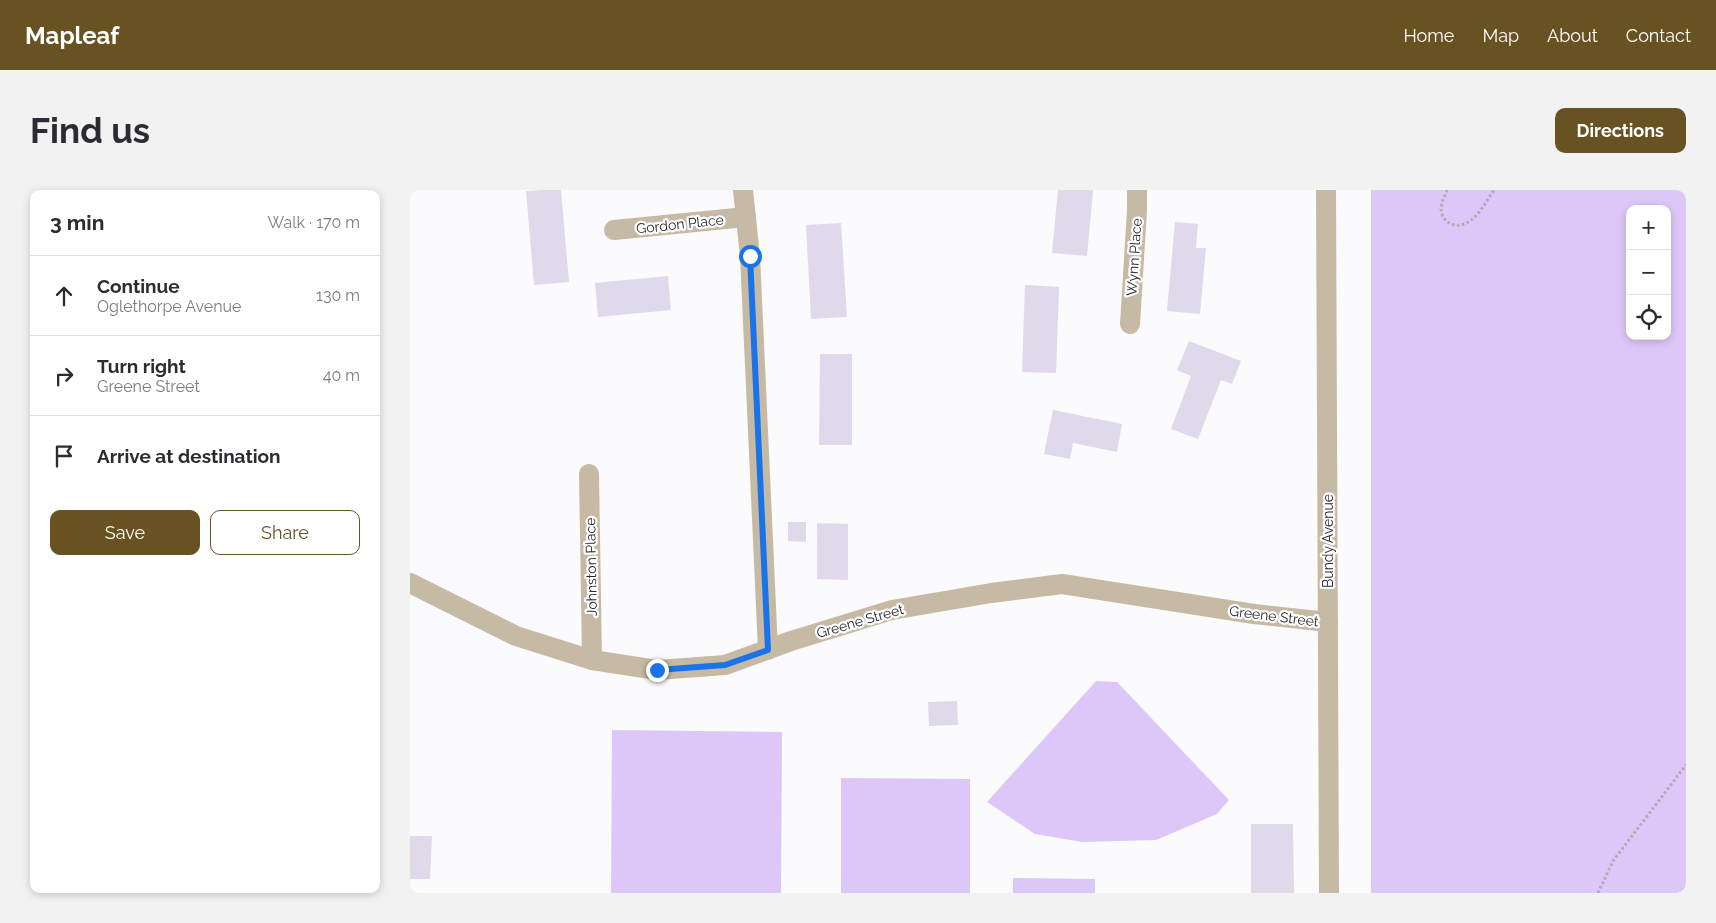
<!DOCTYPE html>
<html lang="en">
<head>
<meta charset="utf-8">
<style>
	:root { --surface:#fff; --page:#f2f2f3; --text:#2b2b33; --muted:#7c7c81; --line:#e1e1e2; --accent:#695222 }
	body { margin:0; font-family:Raleway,sans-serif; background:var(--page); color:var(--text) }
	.controls { position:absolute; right:15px; top:15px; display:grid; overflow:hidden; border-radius:10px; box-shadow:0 2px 8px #0003 }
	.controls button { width:45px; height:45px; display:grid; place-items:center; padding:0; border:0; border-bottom:1px solid var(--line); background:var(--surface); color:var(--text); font:25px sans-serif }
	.stop { position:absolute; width:15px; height:15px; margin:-11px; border:4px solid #1a73e8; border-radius:50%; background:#fff }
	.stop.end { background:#1a73e8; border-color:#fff; box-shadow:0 1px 5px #0008 }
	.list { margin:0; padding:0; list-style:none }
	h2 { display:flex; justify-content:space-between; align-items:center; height:65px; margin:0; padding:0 20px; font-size:21px }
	h2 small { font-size:16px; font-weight:400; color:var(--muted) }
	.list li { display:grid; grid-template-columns:32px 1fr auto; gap:15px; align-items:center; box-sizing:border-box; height:80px; padding:0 20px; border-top:1px solid var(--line) }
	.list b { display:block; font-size:19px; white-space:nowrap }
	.list p { margin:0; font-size:16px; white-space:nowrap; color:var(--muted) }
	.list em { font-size:16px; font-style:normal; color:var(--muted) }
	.actions { display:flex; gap:10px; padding:15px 20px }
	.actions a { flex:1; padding:11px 0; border:1px solid var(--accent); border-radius:10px; text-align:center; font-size:18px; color:var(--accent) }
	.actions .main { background:var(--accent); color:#fff }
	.icon { flex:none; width:28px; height:28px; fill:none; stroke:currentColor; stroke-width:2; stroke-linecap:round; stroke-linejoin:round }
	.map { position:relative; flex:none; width:1276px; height:703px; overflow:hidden; border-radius:10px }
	header { display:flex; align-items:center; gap:30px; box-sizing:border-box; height:70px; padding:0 25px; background:var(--accent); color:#fff }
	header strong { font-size:24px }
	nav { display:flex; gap:28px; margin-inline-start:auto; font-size:18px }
	.intro { display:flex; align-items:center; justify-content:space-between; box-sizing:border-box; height:120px; padding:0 30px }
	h1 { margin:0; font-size:35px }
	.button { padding:12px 22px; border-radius:10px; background:var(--accent); color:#fff; font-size:18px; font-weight:700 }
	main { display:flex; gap:30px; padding:0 30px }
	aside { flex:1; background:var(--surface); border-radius:10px; box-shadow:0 2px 8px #0003 }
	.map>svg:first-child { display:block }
	.green { fill:#ddc7f8; fill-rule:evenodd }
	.building { fill:#e0d8eb }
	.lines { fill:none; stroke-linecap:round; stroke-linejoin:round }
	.path { stroke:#aeacb1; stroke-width:3; stroke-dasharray:2.5 2.5; stroke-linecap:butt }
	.minor { stroke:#c6baa5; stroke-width:20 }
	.route { stroke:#1a73e8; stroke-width:6 }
	.labels { text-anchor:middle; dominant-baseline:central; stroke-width:4.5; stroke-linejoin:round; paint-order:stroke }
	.street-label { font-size:14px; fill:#29262d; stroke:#fff }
</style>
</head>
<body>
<header>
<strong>Mapleaf</strong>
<nav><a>Home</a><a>Map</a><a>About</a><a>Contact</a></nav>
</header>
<div class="intro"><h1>Find us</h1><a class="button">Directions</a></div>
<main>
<aside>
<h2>3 min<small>Walk · 170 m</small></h2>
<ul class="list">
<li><svg class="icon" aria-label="ahead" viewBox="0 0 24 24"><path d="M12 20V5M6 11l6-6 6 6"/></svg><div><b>Continue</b><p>Oglethorpe Avenue</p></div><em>130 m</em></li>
<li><svg class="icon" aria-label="right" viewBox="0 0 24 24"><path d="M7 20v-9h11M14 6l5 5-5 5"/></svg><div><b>Turn right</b><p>Greene Street</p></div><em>40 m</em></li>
<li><svg class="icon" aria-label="arrive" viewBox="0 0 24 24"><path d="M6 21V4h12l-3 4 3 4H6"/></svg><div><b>Arrive at destination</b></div></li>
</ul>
<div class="actions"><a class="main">Save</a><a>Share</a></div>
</aside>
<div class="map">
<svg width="1276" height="703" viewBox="0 0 1276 703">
	<rect width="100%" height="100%" fill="#fbfafd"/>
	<!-- green -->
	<g class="green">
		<path d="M 961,0 L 1276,0 L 1276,703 L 961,703 ZM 1220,19 L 1257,19 L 1257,146 L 1220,146 Z"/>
		<path d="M 686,491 L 707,492 L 819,610 L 807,624 L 746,650 L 672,652 L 625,644 L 577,612 Z"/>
		<path d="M 202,540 L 372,542 L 371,703 L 201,703 Z"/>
		<path d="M 431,588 L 560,589 L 560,703 L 431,703 Z"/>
		<path d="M 603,688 L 685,689 L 685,703 L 603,703 Z"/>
	</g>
	<!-- building -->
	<g class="building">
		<path d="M 132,0 L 151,0 L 159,92 L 124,95 L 116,1 Z"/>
		<path d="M 648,0 L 683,0 L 677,66 L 642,63 Z"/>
		<path d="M 765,32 L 788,34 L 786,58 L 796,58 L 790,124 L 757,121 Z"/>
		<path d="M 431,33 L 437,127 L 401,129 L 396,35 Z"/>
		<path d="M 258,86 L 261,120 L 188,127 L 185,93 Z"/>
		<path d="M 615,95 L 649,97 L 646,183 L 612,182 Z"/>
		<path d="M 779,151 L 831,171 L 822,194 L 811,190 L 788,249 L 761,239 L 781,186 L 767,180 Z"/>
		<path d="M 410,164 L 442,164 L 442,255 L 409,255 Z"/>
		<path d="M 643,220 L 712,234 L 707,262 L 663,253 L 660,269 L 634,264 Z"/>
		<path d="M 378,332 L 396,332 L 396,352 L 378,351 Z"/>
		<path d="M 407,333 L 438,334 L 438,390 L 407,389 Z"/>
		<path d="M 547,511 L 548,535 L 519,536 L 518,512 Z"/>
		<path d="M 841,634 L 883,634 L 884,703 L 841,703 Z"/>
		<path d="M 0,646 L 22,646 L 20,689 L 0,689 Z"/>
	</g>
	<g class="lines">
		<!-- path -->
		<g class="path">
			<path d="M 1037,0 C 1035,6 1031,12 1031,19 C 1032,34 1048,40 1060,31 C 1070,24 1077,10 1084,0"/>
			<path d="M 1188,703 L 1203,671 L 1276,575"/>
		</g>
		<!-- minor -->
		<g class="minor">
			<path d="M 333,0 L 340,66 L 358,460"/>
			<path d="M 916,0 L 919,703"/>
			<path d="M 204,40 L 336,27"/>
			<path d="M 720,134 L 727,20 L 727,0"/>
			<path d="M 179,284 L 182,470"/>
			<path d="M 0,393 L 106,446 L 182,470 L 247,480 L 315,475 L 381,451 L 482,420 L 581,403 L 652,394 L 844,424 L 918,432"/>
		</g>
	</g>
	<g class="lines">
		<!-- route -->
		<path class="route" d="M 247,480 L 315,475 L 358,460 L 340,66"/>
	</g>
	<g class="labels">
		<!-- street labels -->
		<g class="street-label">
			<text transform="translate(270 34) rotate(-6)">Gordon Place</text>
			<text transform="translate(724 67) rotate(-86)">Wynn Place</text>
			<text transform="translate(918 351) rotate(-90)">Bundy Avenue</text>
			<text transform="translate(181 377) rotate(-91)">Johnston Place</text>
			<text transform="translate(864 426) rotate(7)">Greene Street</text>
			<text transform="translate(450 431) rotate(-16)">Greene Street</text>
		</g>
	</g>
</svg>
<div class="controls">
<button>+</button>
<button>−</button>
<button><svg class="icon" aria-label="locate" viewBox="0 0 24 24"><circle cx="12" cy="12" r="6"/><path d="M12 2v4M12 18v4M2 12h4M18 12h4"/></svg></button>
</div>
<div class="stop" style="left:340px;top:66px"></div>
<div class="stop end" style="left:247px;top:480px"></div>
</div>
</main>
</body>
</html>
